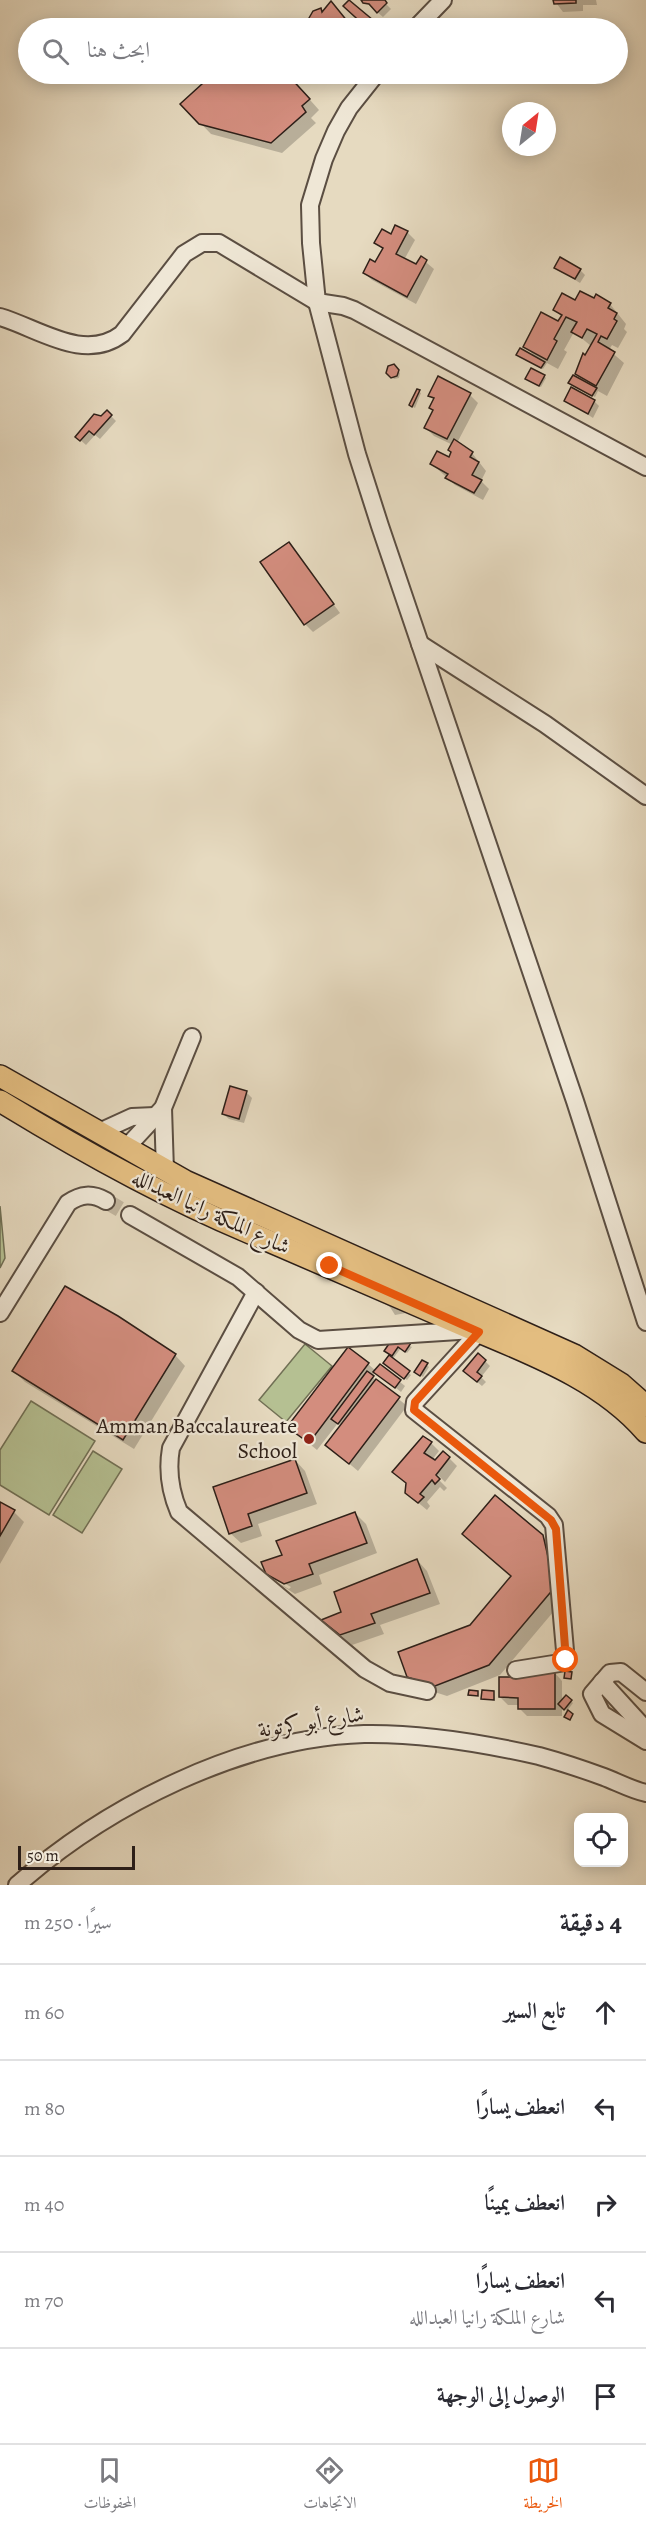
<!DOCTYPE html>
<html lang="ar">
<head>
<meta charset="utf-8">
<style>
	:root { --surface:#fff; --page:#f2f2f3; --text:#2b2b33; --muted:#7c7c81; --line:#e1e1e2; --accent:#ea580c }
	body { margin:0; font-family:Alegreya,Amiri,serif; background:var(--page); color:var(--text); direction:rtl }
	.controls { position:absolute; right:18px; bottom:18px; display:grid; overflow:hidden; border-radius:12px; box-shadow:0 3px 15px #0003 }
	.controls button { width:54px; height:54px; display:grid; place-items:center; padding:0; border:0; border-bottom:2px solid var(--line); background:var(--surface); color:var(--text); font:30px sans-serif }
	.compass { position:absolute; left:502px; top:102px; width:54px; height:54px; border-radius:50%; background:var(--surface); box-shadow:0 3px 15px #0003; rotate:30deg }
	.scale { position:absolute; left:18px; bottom:15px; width:117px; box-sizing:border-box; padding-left:6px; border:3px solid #2d1f18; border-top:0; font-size:16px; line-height:21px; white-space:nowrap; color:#2d1f18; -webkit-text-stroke:4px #efe7d6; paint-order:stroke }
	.stop { position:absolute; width:18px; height:18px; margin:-14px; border:4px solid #ea580c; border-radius:50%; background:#fff }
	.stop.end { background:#ea580c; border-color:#fff; box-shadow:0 2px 6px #0008 }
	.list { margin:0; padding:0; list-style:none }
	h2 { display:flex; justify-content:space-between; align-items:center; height:78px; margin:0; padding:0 24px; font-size:26px }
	h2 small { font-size:20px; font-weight:400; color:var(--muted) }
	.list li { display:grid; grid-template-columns:39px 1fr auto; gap:18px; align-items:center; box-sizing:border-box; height:96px; padding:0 24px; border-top:2px solid var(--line) }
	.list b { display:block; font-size:22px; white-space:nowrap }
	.list p { margin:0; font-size:20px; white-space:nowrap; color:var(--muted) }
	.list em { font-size:20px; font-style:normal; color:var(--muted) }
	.icon { flex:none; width:33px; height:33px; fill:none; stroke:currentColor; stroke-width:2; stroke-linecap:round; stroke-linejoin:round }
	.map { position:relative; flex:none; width:646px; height:1885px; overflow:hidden; direction:ltr }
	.search { position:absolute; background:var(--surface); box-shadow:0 3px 15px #0003; left:18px; right:18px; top:18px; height:66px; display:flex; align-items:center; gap:15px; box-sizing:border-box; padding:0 21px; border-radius:33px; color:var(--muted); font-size:22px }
	.sheet { height:558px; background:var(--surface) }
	nav { display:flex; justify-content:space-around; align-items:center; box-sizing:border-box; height:84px; border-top:2px solid var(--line); background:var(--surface); font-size:16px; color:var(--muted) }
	nav a { display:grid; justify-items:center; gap:3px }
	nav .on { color:var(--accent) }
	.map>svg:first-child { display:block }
	.green { fill:#b5c092; stroke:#717055; stroke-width:1.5 }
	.shadow { fill:#0003 }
	.building { fill:#d38d7e; stroke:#2d1f18; stroke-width:1.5 }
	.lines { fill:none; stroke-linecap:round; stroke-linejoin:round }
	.minor-tunnel { stroke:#c1b59e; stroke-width:16; stroke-dasharray:16 8; stroke-linecap:butt }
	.minor-casing { stroke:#5b4e42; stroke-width:20 }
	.major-casing { stroke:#2d1f18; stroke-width:24 }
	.minor { stroke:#efe7d6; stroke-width:16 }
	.major { stroke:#e3bd80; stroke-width:21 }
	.route { stroke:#ea580c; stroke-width:8 }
	.poi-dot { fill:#8f2418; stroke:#efe7d6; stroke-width:2 }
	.labels { text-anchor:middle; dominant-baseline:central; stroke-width:4.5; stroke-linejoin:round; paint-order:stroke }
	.street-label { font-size:22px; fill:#2d1f18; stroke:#efe7d6 }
	.poi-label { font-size:22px; fill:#2d1f18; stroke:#efe7d6; text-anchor:end }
</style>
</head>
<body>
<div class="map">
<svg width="646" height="1885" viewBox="0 0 646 1885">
	<rect width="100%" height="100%" fill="#e6dac0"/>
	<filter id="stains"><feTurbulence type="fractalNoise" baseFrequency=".00333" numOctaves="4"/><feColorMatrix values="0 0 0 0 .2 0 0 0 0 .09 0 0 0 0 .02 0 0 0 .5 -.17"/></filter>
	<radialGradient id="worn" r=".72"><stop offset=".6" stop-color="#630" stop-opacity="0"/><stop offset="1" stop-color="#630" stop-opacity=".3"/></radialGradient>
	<!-- green -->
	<g class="green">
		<path d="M 0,1206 L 5,1258 L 0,1268 Z"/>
		<path d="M 305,1344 L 332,1366 L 286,1422 L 259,1400 Z"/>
		<path d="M 31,1401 L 95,1441 L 49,1515 L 0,1485 L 0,1450 Z"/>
		<path d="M 93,1451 L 122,1469 L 82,1533 L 53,1515 Z"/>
	</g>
	<!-- shadow -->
	<g class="shadow">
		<path d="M 363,0 L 382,0 L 391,9 L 383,17 Z"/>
		<path d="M 554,0 L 596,0 L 597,5 L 583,5 L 583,11 L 563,12 Z"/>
		<path d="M 350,1 L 376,26 L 374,28 L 369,28 L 345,6 Z"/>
		<path d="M 320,10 L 323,13 L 339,11 L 353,28 L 310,28 L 307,25 Z"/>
		<path d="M 215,74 L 287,74 L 319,110 L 311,118 L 316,123 L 282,153 L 211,134 L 182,104 Z"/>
		<path d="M 407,232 L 415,240 L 404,260 L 417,267 L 421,258 L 434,269 L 416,304 L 372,280 L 364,273 L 376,264 L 384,250 L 376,243 L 391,236 Z"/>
		<path d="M 556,268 L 580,270 L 585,275 L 580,283 Z"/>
		<path d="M 576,302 L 610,304 L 626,324 L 624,329 L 627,332 L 618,348 L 612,345 L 609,350 L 624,363 L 607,396 L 598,391 L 595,397 L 572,385 L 584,382 L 576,374 L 591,346 L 574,332 L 564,350 L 567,352 L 558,369 L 547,363 L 543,369 L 520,357 L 535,357 L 525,346 L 559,323 L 562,317 L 555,310 Z"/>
		<path d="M 394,366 L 400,373 L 399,378 L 394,379 L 388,373 Z"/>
		<path d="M 544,376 L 546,378 L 541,387 L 529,381 Z"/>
		<path d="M 439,378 L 470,395 L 478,403 L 457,443 L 472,453 L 486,471 L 481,481 L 489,489 L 483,500 L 455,485 L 432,464 L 450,459 L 453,445 L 434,436 L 426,428 L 434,411 L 435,400 L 430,395 Z"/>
		<path d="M 417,391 L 421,393 L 415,408 L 410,405 Z"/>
		<path d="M 566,400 L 594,401 L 599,406 L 593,418 Z"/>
		<path d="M 107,412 L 116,421 L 100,439 L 95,435 L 86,445 L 77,437 Z"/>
		<path d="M 289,544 L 340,613 L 313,632 L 305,624 Z"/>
		<path d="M 246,1092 L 252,1098 L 244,1123 L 229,1119 L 223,1114 Z"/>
		<path d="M 379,1300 L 417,1311 L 395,1315 L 390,1307 Z"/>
		<path d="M 394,1339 L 412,1347 L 407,1353 L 401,1348 L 392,1360 L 411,1375 L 407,1380 L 385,1363 L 391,1355 Z"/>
		<path d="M 175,1355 L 185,1366 L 134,1449 L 25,1382 L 14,1371 Z"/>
		<path d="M 485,1361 L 490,1366 L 481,1377 L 486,1382 L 482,1386 L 470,1376 Z"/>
		<path d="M 423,1362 L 429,1367 L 423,1377 L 418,1374 Z"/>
		<path d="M 368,1364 L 376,1371 L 380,1366 L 405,1386 L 401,1392 L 376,1372 L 372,1377 L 407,1406 L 358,1471 L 327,1445 L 341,1426 L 338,1423 L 317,1450 L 289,1427 Z"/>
		<path d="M 431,1443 L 439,1451 L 432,1460 L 435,1462 L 449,1458 L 457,1466 L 445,1482 L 432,1469 L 430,1471 L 447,1488 L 444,1491 L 440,1487 L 427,1502 L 430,1506 L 427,1510 L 415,1500 L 408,1484 L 402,1479 Z"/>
		<path d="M 295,1460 L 305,1471 L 317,1504 L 258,1524 L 262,1536 L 241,1543 L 230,1533 Z"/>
		<path d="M 0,1504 L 14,1512 L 24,1522 L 0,1564 Z"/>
		<path d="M 355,1513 L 366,1524 L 377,1553 L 319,1575 L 322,1584 L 295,1594 L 275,1581 L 289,1589 L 291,1587 L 273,1577 L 273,1579 L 267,1573 L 284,1556 Z"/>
		<path d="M 464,1534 L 542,1536 L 553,1547 L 565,1598 L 500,1675 L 447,1696 L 419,1687 L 408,1676 L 471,1626 L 512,1577 Z"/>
		<path d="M 417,1560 L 427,1571 L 440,1604 L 380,1625 L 384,1634 L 352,1645 L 324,1621 L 343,1613 Z"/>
		<path d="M 555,1673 L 562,1681 L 562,1701 L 566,1697 L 573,1703 L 567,1711 L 562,1707 L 562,1716 L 527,1716 L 519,1708 L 519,1705 L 508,1705 L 500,1697 Z"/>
		<path d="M 494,1692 L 495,1701 L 483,1698 Z"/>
	</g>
	<!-- building -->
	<g class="building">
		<path d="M 349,0 L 373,20 L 366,27 L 343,6 Z"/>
		<path d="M 361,0 L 385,0 L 387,3 L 377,13 L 369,4 L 363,3 Z"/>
		<path d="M 553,0 L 576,0 L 576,3 L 554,4 Z"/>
		<path d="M 331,1 L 348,22 L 343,28 L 308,28 L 305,25 L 313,11 L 321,8 L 322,12 Z"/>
		<path d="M 213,74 L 287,74 L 310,99 L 302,106 L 306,112 L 271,143 L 199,124 L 180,104 Z"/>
		<path d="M 395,225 L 408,231 L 396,254 L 416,264 L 421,256 L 427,260 L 407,297 L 363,273 L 370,259 L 375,262 L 383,248 L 374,243 L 382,229 L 391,234 Z"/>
		<path d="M 560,257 L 581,269 L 575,279 L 554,268 Z"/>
		<path d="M 580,291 L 594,298 L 596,294 L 611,303 L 608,308 L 617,313 L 614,319 L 617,321 L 607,339 L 601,336 L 598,342 L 615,352 L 596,386 L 575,374 L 583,353 L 585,355 L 597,334 L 587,329 L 582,338 L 571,332 L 577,322 L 566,317 L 554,339 L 557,341 L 547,360 L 523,347 L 541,312 L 558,321 L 562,315 L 553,310 L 562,293 L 575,300 Z"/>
		<path d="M 520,348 L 545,362 L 541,368 L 516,355 Z"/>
		<path d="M 394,364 L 399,370 L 397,376 L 391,378 L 386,373 L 388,366 Z"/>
		<path d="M 531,368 L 545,375 L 539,386 L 525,379 Z"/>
		<path d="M 573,375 L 597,388 L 592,396 L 568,383 Z"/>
		<path d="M 438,376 L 471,393 L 447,439 L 424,428 L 433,410 L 429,408 L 434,398 L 428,396 Z"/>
		<path d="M 571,387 L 595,400 L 588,414 L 564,401 Z"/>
		<path d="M 417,389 L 420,390 L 412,407 L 409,405 Z"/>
		<path d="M 107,410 L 112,415 L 94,435 L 89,431 L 80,441 L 75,437 L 94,414 L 101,416 Z"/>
		<path d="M 454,439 L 473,452 L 470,457 L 479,462 L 472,475 L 482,480 L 474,493 L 445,478 L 448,474 L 430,464 L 437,451 L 449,457 L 451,452 L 448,450 Z"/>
		<path d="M 289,542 L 334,604 L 304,625 L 260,562 Z"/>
		<path d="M 230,1086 L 247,1091 L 239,1119 L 222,1114 Z"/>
		<path d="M 65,1286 L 118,1316 L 176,1354 L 123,1440 L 12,1371 Z"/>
		<path d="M 401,1336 L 411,1343 L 405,1352 L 398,1347 L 392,1356 L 384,1351 L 393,1338 Z"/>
		<path d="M 348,1347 L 369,1363 L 309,1443 L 287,1427 Z"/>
		<path d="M 478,1353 L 486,1360 L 477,1372 L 482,1376 L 477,1382 L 463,1371 Z"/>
		<path d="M 389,1355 L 410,1371 L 404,1379 L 383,1363 Z"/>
		<path d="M 422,1360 L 428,1363 L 420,1376 L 414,1372 Z"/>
		<path d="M 380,1364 L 401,1380 L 395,1388 L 373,1372 Z"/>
		<path d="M 367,1371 L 374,1376 L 338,1424 L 331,1419 Z"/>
		<path d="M 376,1379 L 400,1397 L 349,1464 L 325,1445 Z"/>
		<path d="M 423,1436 L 432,1442 L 424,1453 L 435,1460 L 443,1451 L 450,1457 L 436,1475 L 440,1479 L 435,1484 L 432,1480 L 420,1494 L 424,1497 L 418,1503 L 405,1493 L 406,1483 L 392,1472 Z"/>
		<path d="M 295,1459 L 307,1493 L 248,1514 L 252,1526 L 229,1534 L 213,1487 Z"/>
		<path d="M 495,1495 L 543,1535 L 555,1587 L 489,1665 L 435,1686 L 407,1677 L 398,1652 L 470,1625 L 511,1576 L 462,1534 Z"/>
		<path d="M 0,1502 L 15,1510 L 0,1536 Z"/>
		<path d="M 355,1512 L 367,1543 L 309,1564 L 313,1574 L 284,1584 L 266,1574 L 261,1562 L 282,1555 L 276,1541 Z"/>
		<path d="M 417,1559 L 430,1593 L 371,1614 L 375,1623 L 340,1635 L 321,1620 L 341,1612 L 334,1592 Z"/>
		<path d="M 524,1671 L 555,1671 L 555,1709 L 518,1709 L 518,1698 L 499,1697 L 499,1677 L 524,1677 Z"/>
		<path d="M 565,1671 L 572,1672 L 571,1679 L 564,1678 Z"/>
		<path d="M 469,1690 L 478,1691 L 478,1696 L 468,1695 Z"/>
		<path d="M 482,1690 L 494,1691 L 494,1700 L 481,1699 Z"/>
		<path d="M 566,1695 L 572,1700 L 564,1710 L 558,1704 Z"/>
		<path d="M 568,1710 L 573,1714 L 570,1720 L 564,1717 Z"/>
	</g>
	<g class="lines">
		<!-- minor-tunnel -->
		<path class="minor-tunnel" d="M 106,1201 L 130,1215"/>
		<!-- minor casing -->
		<g class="minor-casing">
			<g id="minor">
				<path d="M 416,28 L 443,0"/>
				<path d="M 376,74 L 349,108 L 336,131 L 324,159 L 310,205 L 311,243 L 317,302 L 357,454 L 380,526 L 575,1101 L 646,1322"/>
				<path d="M 0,317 C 38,328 84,363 122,334 L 184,254 L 202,243 L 219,243 L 317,302 L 343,306 L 354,310 L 646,467"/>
				<path d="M 420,644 L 545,724 L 646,796"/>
				<path d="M 163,1108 L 165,1171"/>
				<path d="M 97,1133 L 132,1117 L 155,1116"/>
				<path d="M 125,1149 L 163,1108 L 192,1037"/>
				<path d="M 130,1215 L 238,1277 L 299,1330 L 318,1340 L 474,1330"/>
				<path d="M 256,1292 L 171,1448 C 167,1471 170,1491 179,1512 L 365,1669 L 390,1683 L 427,1691"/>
				<path d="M 0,1313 L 68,1203 C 81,1194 92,1193 106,1201"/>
				<path d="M 479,1332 L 415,1402 L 414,1410 L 548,1516 L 554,1525 L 566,1662 L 516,1670"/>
				<path d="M 602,1682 L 646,1730"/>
				<path d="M 646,1692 L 621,1672 L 610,1673 L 592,1694 L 602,1714 L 646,1741"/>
				<path d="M 17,1885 C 108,1805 241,1738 364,1734 C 422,1733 482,1743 539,1756 C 561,1762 582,1769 604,1777 C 617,1782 632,1790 646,1793"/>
			</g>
		</g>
		<!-- major casing -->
		<g class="major-casing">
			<g id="major">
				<path d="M 0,1076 L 185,1181 L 574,1355 L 621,1384 L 646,1406"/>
				<path d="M 0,1101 C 80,1150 162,1196 248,1232 C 317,1262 386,1292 456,1322 C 522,1351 598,1376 646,1432"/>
			</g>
		</g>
		<!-- minor -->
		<use href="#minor" class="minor"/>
		<!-- major -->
		<use href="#major" class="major"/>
	</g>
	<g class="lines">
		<!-- route -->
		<path class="route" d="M 330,1266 L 479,1332 L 415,1402 L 414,1410 L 551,1520 L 556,1529 L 566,1660"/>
	</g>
	<!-- markers -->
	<circle class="poi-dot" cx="309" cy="1439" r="6"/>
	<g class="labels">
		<!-- street labels -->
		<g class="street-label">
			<text transform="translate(211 1212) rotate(25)">شارع الملكة رانيا العبدالله</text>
			<text transform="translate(311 1722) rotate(-9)">شارع أبو كرتونة</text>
		</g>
		<!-- poi labels -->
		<g class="poi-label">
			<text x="297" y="1426">Amman Baccalaureate<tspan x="297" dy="25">School</tspan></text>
		</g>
	</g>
	<rect width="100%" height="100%" filter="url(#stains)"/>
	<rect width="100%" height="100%" fill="url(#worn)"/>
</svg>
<div class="controls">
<button><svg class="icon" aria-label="locate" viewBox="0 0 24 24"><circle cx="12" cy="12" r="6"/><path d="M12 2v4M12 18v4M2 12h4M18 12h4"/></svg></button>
</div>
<svg class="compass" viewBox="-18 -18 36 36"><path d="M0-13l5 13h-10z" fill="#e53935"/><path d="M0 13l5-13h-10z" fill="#7c7c81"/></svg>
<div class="scale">50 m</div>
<div class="stop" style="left:566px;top:1660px"></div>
<div class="stop end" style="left:330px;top:1266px"></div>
<div class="search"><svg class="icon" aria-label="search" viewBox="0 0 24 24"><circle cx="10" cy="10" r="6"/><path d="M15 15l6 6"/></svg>ابحث هنا</div>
</div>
<section class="sheet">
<h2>4 دقيقة<small>سيرًا · 250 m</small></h2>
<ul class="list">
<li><svg class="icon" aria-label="ahead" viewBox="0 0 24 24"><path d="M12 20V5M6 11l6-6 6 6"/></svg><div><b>تابع السير</b></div><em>60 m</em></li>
<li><svg class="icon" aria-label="left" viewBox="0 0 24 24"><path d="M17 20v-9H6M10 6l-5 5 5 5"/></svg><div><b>انعطف يسارًا</b></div><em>80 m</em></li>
<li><svg class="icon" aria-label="right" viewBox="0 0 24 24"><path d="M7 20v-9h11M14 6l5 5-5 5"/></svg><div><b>انعطف يمينًا</b></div><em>40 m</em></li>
<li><svg class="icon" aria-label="left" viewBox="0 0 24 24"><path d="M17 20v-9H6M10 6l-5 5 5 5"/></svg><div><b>انعطف يسارًا</b><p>شارع الملكة رانيا العبدالله</p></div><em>70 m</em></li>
<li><svg class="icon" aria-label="arrive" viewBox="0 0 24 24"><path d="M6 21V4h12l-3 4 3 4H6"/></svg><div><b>الوصول إلى الوجهة</b></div></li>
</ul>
</section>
<nav>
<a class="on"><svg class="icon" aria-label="map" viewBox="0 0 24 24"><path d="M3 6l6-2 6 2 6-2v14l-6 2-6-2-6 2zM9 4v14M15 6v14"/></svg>الخريطة</a>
<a><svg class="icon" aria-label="directions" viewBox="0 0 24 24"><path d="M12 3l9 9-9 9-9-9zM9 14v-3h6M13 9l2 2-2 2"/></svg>الاتجاهات</a>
<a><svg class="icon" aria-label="saved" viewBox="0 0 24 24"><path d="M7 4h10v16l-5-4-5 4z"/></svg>المحفوظات</a>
</nav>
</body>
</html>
